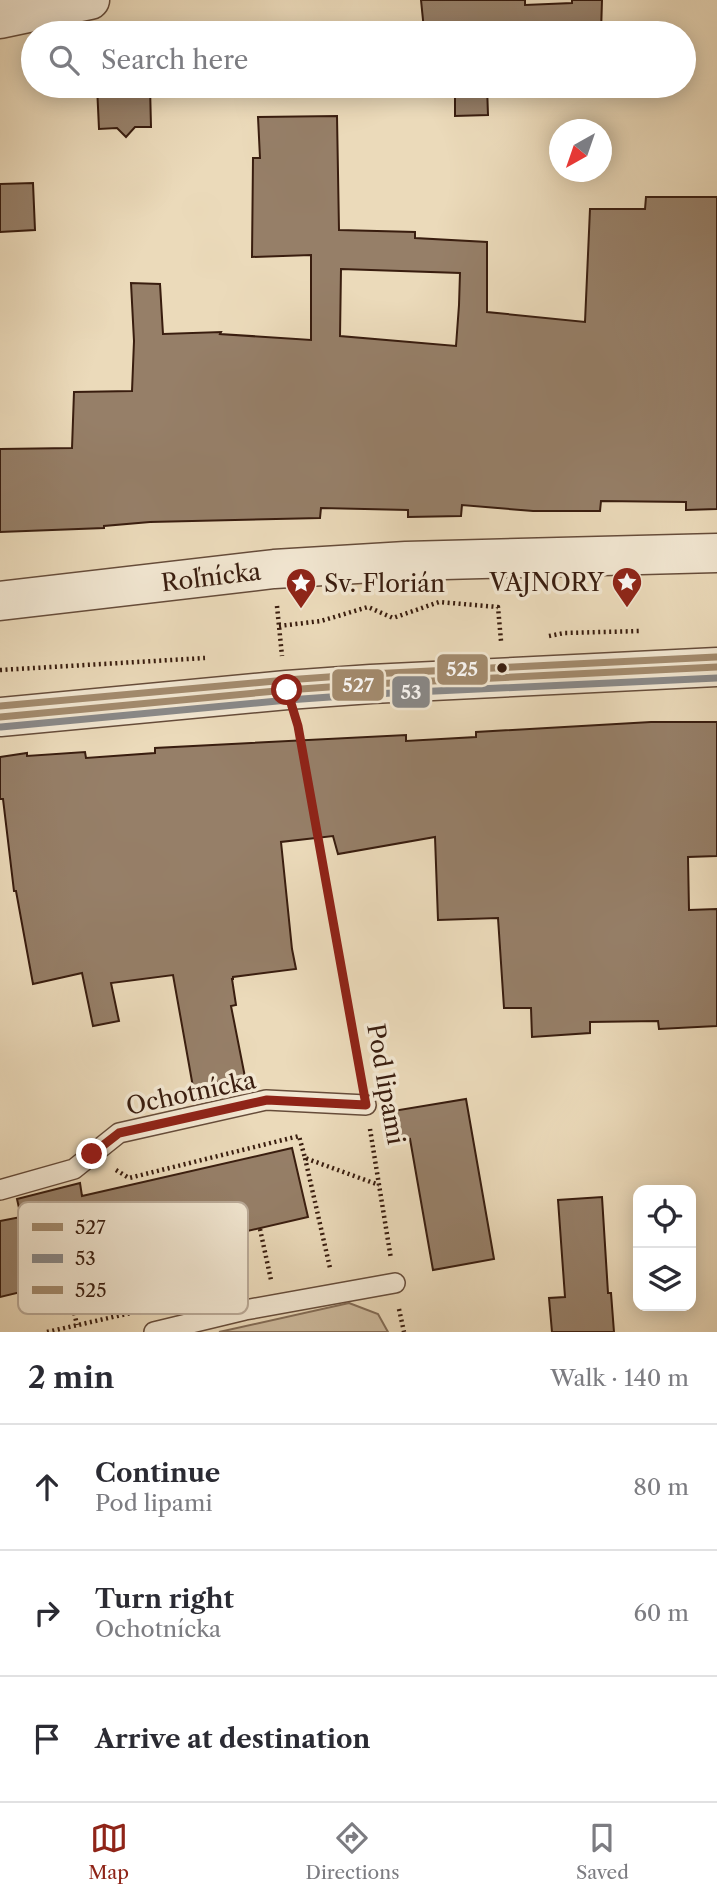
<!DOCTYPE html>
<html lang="en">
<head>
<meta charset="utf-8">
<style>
	:root { --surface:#fff; --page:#f7f7f7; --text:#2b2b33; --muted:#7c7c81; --line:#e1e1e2; --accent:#8f2418 }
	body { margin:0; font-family:"Libre Caslon Text",serif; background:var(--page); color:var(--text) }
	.controls { position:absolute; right:21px; bottom:21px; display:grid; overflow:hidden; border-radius:14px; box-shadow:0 4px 18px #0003 }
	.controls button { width:63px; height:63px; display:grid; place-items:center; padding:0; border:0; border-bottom:2px solid var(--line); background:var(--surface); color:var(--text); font:35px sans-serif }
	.compass { position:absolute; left:549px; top:119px; width:63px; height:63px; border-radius:50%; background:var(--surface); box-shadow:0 4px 18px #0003; rotate:220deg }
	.stop { position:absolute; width:21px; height:21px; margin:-16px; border:5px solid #8f2418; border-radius:50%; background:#fff }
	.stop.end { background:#8f2418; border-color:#fff; box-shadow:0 2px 7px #0008 }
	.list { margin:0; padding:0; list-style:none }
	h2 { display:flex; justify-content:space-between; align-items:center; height:91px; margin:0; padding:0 28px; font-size:30px }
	h2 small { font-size:23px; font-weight:400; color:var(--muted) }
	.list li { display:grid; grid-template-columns:46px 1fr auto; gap:21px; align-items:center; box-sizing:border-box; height:126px; padding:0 28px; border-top:2px solid var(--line) }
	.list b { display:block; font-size:26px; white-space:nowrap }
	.list p { margin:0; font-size:23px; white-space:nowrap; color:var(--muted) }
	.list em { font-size:23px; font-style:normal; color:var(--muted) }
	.icon { flex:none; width:38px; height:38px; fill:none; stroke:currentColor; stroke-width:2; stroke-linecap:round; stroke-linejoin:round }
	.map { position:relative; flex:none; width:717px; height:1332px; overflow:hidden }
	.search { position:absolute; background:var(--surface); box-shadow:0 4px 18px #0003; left:21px; right:21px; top:21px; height:77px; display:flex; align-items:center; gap:18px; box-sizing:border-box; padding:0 24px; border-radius:38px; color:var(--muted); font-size:26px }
	.sheet { height:469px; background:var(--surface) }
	nav { display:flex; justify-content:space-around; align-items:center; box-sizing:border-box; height:98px; border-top:2px solid var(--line); background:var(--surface); font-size:19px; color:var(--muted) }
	nav a { display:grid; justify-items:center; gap:4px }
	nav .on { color:var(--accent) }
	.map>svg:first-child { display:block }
	.green { fill:#cdba9d; stroke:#836c56; stroke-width:2 }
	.building { fill:#967f68; stroke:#391d0f; stroke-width:2; fill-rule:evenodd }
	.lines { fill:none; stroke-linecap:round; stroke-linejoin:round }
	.service-casing { stroke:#664c3a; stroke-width:22 }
	.minor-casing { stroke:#664c3a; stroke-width:41 }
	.tertiary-casing { stroke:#664c3a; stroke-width:41 }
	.path { stroke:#391d0f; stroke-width:4.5; stroke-dasharray:2 3.5; stroke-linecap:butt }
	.service { stroke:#f2e7d2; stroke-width:19 }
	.minor { stroke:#f2e7d2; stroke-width:38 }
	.tertiary { stroke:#f2e7d2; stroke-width:38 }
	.bus-1-casing { stroke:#f2e7d2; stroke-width:12 }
	.bus-2-casing { stroke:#f2e7d2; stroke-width:12 }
	.bus-3-casing { stroke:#f2e7d2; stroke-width:12 }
	.bus-1 { stroke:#a38b6e; stroke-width:7 }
	.bus-2 { stroke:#898989; stroke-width:7 }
	.bus-3 { stroke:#a38b6e; stroke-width:7 }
	.route { stroke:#8f2418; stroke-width:9 }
	.bus-dot { fill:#391d0f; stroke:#f2e7d2; stroke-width:2.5 }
	.labels { text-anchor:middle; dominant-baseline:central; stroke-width:7; stroke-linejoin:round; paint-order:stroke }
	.street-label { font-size:24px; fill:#391d0f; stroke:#f2e7d2 }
	.poi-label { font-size:24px; fill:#391d0f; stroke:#f2e7d2; text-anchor:end }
	.key { fill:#f2e7d2; stroke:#baaa98; stroke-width:2 }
	.key-label { font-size:19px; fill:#391d0f }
	.line-badge { stroke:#f2e7d2; stroke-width:2.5 }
	.badge-label { font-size:19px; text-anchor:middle; font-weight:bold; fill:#fff }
</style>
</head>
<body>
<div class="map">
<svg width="717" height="1332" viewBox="0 0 717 1332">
	<rect width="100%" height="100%" fill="#ebdaba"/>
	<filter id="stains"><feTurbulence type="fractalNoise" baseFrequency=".00286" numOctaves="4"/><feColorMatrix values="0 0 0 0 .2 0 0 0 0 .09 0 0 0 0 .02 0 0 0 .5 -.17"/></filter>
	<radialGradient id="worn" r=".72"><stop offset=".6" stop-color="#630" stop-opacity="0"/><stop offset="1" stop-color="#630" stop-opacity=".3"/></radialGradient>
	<!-- green -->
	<path class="green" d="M 349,1303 L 378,1314 L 388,1332 L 219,1332 Z"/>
	<!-- building -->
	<g class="building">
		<path d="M 421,0 L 525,0 L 525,5 L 572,3 L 572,0 L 602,0 L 601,33 L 488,33 L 488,23 L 424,30 Z"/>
		<path d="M 97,86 L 150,86 L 151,127 L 135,127 L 126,137 L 117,128 L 99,129 Z"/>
		<path d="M 455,86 L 487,86 L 488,115 L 455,116 Z"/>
		<path d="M 337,116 L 339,230 L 415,232 L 415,238 L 487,242 L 487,312 L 585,322 L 590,209 L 645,209 L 646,197 L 717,197 L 717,509 L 686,510 L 686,502 L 601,501 L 600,511 L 533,511 L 462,505 L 461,516 L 408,517 L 408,510 L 321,508 L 320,518 L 150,522 L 104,526 L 104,528 L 0,532 L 0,449 L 72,448 L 74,392 L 132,391 L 134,341 L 131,283 L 160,284 L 163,334 L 221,332 L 220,334 L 311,340 L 311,255 L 252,257 L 253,158 L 260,158 L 258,117 ZM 341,269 L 460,273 L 459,305 L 456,346 L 340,336 Z"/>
		<path d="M 33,183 L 35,230 L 0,232 L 0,184 Z"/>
		<path d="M 651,722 L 717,722 L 717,856 L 688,857 L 689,910 L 717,909 L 717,1026 L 659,1029 L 658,1021 L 590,1022 L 590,1033 L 532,1037 L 531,1008 L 504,1008 L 498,918 L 438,920 L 435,837 L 338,854 L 333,836 L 281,842 L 292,949 L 296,969 L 233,977 L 233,979 L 232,979 L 236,1005 L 231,1006 L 245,1077 L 193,1087 L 173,975 L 111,983 L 119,1021 L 93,1026 L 82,973 L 33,984 L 16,891 L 14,891 L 3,799 L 0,799 L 0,757 L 27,753 L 27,756 L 85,752 L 86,758 L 155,753 L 155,748 L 406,735 L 406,741 L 476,737 L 476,732 Z"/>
		<path d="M 466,1099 L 494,1259 L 433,1270 L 410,1139 L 398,1141 L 393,1111 Z"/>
		<path d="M 292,1148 L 308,1217 L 99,1265 L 100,1273 L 0,1297 L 0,1221 L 21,1217 L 17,1199 L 80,1183 L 82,1196 Z"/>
		<path d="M 602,1197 L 608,1293 L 611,1293 L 614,1332 L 552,1332 L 549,1298 L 565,1297 L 558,1200 Z"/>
	</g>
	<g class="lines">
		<!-- service casing -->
		<g class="service-casing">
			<g id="service">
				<path d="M 0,1190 L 74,1169 L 119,1133 L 266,1100 L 366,1105"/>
				<path d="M 154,1332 L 245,1310 L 395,1283"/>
			</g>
		</g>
		<!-- minor casing -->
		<g class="minor-casing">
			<g id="minor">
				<path d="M 0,19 L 90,0"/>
				<path d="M 0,601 L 274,569 L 406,561 L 717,553"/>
			</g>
		</g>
		<!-- tertiary casing -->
		<g class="tertiary-casing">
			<path id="tertiary" d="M 0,717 L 287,690 L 371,684 L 717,667"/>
		</g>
		<!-- path -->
		<g class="path">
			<path d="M 277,606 L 282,656"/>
			<path d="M 279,626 L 321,621 L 368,607 L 393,618 L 439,602 L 498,607 L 501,641"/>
			<path d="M 549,636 L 564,633 L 641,631"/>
			<path d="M 0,670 L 205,658"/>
			<path d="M 298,726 L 361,1079"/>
			<path d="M 370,1129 L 391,1259"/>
			<path d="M 305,1158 L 330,1268 L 328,1269"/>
			<path d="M 116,1170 L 129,1178 L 299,1136 L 305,1158 L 379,1185"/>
			<path d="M 260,1229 L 271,1280"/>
			<path d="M 67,1281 L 77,1325"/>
			<path d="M 399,1309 L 404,1332"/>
			<path d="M 47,1332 L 135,1312"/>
		</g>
		<!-- service -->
		<use href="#service" class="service"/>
		<!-- minor -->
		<use href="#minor" class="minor"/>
		<!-- tertiary -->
		<use href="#tertiary" class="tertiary"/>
		<!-- bus-1 casing -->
		<g class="bus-1-casing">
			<path id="bus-1" d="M 0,717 L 287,690 L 371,684 L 717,667"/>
		</g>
		<!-- bus-2 casing -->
		<g class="bus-2-casing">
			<path id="bus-2" d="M 1,727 L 288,700 L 372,694 L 717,678"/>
		</g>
		<!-- bus-3 casing -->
		<g class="bus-3-casing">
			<path id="bus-3" d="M 0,706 L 286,680 L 370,674 L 716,657"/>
		</g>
		<!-- bus-1 -->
		<use href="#bus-1" class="bus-1"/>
		<!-- bus-2 -->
		<use href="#bus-2" class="bus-2"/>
		<!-- bus-3 -->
		<use href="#bus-3" class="bus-3"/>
	</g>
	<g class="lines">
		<!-- route -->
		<path class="route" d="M 92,1154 L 119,1133 L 267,1100 L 366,1105 L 298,726 L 287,690"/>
	</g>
	<!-- icons -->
	<defs>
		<g id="sight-pin" transform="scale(1.575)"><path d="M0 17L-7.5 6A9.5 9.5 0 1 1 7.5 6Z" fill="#8f2418" stroke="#f2e7d2"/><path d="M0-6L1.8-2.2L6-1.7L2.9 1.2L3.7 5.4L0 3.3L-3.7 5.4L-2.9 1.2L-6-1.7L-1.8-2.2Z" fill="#fff"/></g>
	</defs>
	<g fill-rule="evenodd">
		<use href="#sight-pin" x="627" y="582"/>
		<use href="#sight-pin" x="301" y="583"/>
	</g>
	<!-- markers -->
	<circle class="bus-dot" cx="502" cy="668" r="6"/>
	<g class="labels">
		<!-- street labels -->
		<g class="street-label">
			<text transform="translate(211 577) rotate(-7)">Roľnícka</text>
			<text transform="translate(386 1084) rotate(80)">Pod lipami</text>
			<text transform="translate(191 1093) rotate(-12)">Ochotnícka</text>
		</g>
		<!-- poi labels -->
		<g class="poi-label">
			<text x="604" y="582">VAJNORY</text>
			<text x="324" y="583" text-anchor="start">Sv. Florián</text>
		</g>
	</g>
	<!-- legend -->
	<rect x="18" y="1202" width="230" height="112" rx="10" class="key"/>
	<rect x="32" y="1223" width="31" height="8" fill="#a38b6e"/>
	<rect x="32" y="1254" width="31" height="9" fill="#898989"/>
	<rect x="32" y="1286" width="31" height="8" fill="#a38b6e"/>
	<g class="key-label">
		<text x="75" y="1234">527</text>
		<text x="75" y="1265">53</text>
		<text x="75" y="1297">525</text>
	</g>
	<g class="line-badge">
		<rect x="436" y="653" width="53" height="33" rx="7" fill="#a38b6e"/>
		<rect x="331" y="668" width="54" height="34" rx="7" fill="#a38b6e"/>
		<rect x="391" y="675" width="40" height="34" rx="7" fill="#898989"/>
	</g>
	<g class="badge-label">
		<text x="462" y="676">525</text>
		<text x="358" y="692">527</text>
		<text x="411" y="699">53</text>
	</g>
	<rect width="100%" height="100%" filter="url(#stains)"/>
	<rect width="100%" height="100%" fill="url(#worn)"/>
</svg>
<div class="controls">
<button><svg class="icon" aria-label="locate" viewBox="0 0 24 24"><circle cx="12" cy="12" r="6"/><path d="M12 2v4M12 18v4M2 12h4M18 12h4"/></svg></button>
<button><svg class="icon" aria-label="layers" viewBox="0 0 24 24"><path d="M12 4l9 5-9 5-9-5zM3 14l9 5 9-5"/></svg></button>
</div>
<svg class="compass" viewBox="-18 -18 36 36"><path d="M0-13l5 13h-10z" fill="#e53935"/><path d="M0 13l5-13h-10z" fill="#7c7c81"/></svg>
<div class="stop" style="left:287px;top:690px"></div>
<div class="stop end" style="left:92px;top:1154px"></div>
<div class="search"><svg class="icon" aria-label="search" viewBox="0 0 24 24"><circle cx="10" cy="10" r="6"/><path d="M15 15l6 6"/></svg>Search here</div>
</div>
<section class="sheet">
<h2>2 min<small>Walk · 140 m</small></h2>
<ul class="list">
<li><svg class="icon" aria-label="ahead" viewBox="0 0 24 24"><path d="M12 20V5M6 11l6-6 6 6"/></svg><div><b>Continue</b><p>Pod lipami</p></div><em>80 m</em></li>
<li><svg class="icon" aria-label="right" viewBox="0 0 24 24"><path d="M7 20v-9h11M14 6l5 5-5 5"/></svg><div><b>Turn right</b><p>Ochotnícka</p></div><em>60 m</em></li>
<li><svg class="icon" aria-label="arrive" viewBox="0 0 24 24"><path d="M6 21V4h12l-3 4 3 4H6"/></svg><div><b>Arrive at destination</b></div></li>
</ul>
</section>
<nav>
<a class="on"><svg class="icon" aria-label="map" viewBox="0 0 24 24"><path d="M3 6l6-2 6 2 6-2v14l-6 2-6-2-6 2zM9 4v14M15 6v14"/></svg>Map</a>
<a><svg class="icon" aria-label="directions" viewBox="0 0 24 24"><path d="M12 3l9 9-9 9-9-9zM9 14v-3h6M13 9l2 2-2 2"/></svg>Directions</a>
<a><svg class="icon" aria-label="saved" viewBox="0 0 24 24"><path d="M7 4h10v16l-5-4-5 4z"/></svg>Saved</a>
</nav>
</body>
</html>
